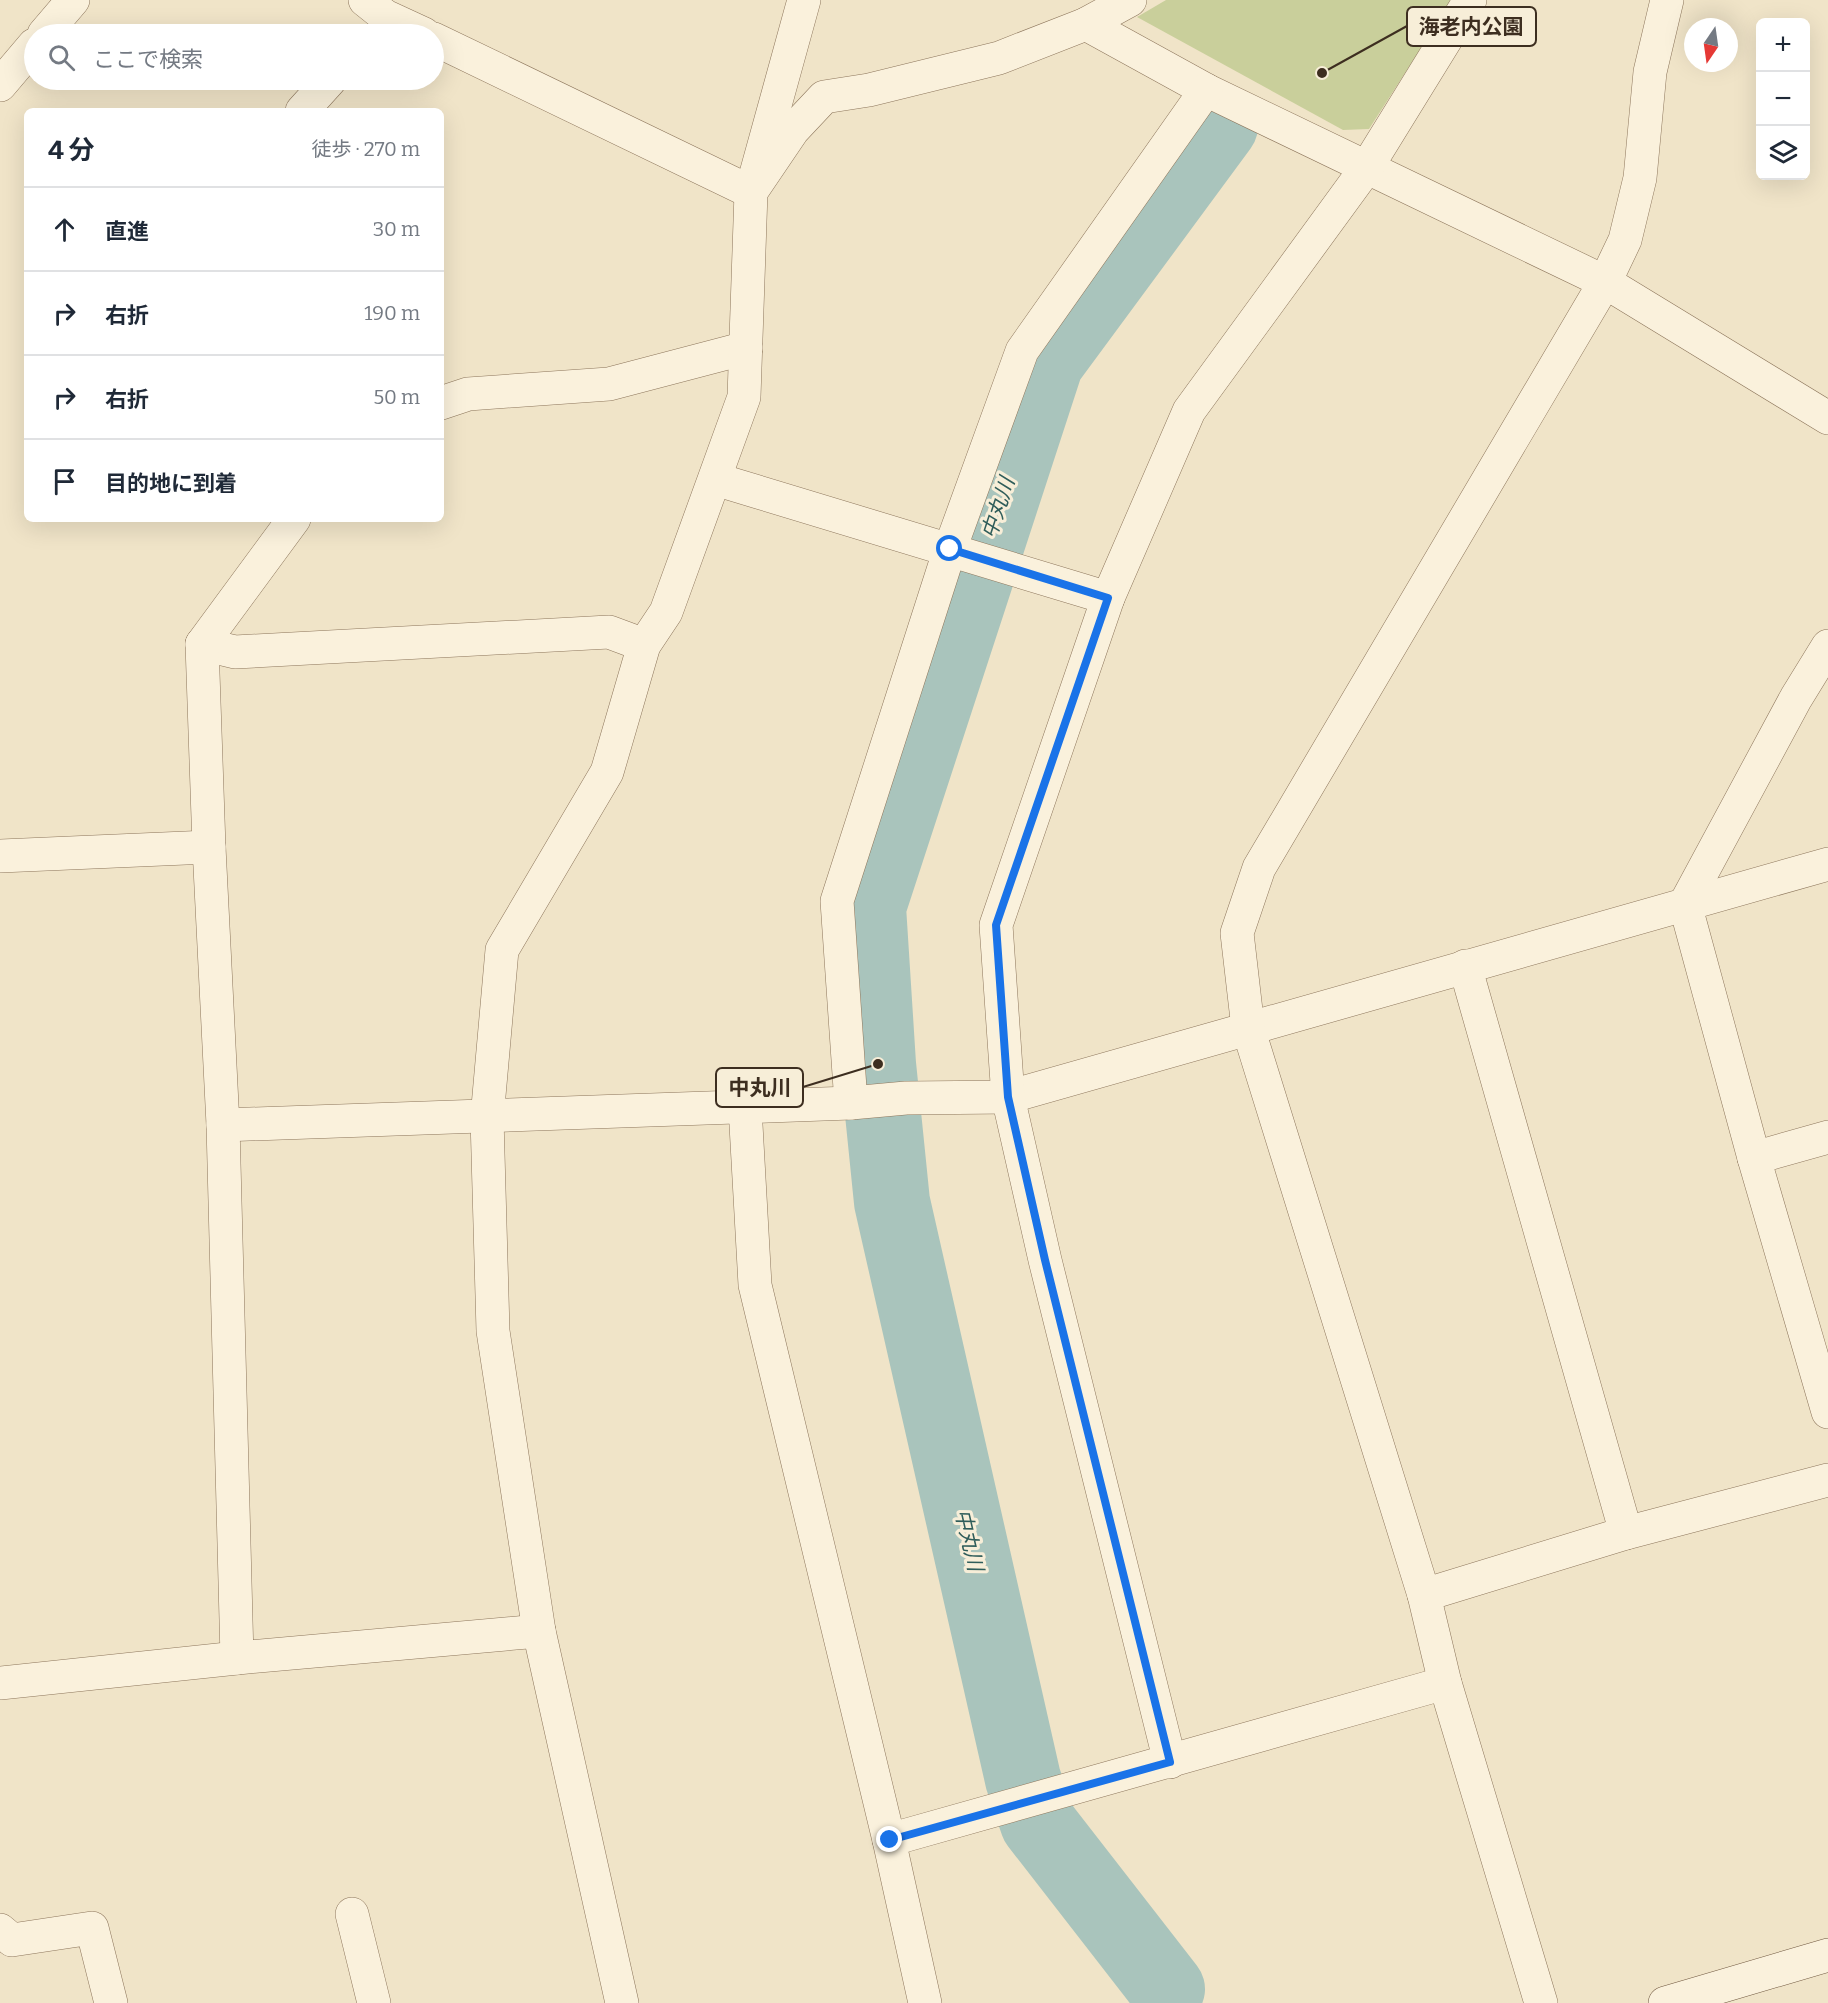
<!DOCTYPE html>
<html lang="ja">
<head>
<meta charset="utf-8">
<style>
	:root { --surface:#fff; --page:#f6f6f7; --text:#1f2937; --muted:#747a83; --line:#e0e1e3 }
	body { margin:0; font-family:Bitter,"Noto Sans JP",serif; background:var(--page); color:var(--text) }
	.controls { position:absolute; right:18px; top:18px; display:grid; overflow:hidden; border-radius:9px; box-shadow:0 6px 24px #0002 }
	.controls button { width:54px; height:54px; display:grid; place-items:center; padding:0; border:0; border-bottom:2px solid var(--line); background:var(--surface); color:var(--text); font:30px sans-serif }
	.compass { position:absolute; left:1684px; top:18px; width:54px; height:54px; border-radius:50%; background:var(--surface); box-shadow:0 6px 24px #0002; rotate:193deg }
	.stop { position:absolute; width:18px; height:18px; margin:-14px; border:4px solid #1a73e8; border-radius:50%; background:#fff }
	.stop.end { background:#1a73e8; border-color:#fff; box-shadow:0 2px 6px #0008 }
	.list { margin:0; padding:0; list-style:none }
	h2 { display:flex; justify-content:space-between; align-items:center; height:78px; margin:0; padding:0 24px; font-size:26px }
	h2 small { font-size:20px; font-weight:400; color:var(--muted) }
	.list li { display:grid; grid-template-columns:39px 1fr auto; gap:18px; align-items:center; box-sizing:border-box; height:84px; padding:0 24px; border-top:2px solid var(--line) }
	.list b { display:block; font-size:22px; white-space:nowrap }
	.list em { font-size:20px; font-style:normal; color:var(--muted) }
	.icon { flex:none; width:33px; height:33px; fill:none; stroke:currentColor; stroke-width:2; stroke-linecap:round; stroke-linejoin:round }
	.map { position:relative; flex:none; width:1828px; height:2003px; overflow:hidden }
	.search { position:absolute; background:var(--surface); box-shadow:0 6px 24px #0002; left:24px; top:24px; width:420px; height:66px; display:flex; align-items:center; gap:15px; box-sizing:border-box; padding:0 21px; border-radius:33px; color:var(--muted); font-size:22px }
	.panel { position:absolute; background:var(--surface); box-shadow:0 6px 24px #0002; left:24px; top:108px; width:420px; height:414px; border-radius:9px }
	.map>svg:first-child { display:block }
	.green { fill:#c9cf9b }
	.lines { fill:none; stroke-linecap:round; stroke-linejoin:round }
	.river { stroke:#a9c4bc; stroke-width:76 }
	.street-casing { stroke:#8d765c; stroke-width:34 }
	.secondary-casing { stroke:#6f573f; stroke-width:34 }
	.street { stroke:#faf1dc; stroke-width:33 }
	.secondary { stroke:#faf1dc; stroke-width:33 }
	.route { stroke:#1a73e8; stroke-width:8 }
	.labels { text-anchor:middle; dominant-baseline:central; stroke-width:6; stroke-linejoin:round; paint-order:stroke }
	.water-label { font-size:21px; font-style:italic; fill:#2f5d5a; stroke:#f7eed8 }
	.leader { fill:none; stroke:#3d2e20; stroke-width:2 }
	.callout-dot { fill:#3d2e20; stroke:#f7eed8; stroke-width:2 }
	.callout { fill:#f7eed8; stroke:#3d2e20; stroke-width:2 }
	.callout-label { font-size:21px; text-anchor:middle; font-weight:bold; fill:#3d2e20 }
</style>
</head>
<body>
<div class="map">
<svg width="1828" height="2003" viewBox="0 0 1828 2003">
	<rect width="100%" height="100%" fill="#f0e4c8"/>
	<!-- green -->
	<path class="green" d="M 1166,0 L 1452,0 L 1369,129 L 1343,130 L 1137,17 Z"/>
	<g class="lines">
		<!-- river -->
		<path class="river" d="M 1167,1989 L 1038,1823 L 1023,1779 L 892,1202 L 878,1064 L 868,907 L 1046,362 L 1220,126"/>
		<!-- street casing -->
		<g class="street-casing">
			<g id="street">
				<path d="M 365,0 L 385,16 L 424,34"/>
				<path d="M 1086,24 L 1206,90 L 1605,282 L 1828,418"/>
				<path d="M 44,34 L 73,0"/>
				<path d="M 434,39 L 751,192 L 804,0"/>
				<path d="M 0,85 L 34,45"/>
				<path d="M 302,111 L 330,80"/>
				<path d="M 441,403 L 468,394 L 609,384 L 746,348"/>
				<path d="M 715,479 L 1108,598"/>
				<path d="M 202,644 L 235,652 L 609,632 L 644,645"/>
				<path d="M 1828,646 L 1796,698 L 1685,904 L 1754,1158 L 1828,1412"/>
				<path d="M 0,856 L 209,847"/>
				<path d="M 1465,966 L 1626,1533"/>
				<path d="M 851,1103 L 837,901 L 950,549 L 1022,351 L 1206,90"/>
				<path d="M 745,1107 L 755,1285 L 889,1840 L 925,2003"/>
				<path d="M 223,1125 L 851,1103 L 906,1098 L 1008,1097 L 1828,864"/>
				<path d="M 1754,1158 L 1828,1137"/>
				<path d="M 1424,1595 L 1626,1533 L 1828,1480"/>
				<path d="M 237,1658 L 223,1125 L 209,847 L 202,644 L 294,519"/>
				<path d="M 0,1683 L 237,1658 L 539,1631"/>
				<path d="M 1170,1762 L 1045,1260 L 1008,1097 L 996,925 L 1108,598 L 1189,411 L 1367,167 L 1470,0"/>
				<path d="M 889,1840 L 1445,1683"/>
				<path d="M 352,1914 L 374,2003"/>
				<path d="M 0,1930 L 12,1940 L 92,1928 L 111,2003"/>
				<path d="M 622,2003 L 539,1631 L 493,1331 L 487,1118 L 502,950 L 607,772 L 644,645 L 666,612 L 744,397 L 751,192 L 793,130 L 824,97 L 869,90 L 999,58 L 1086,24 L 1130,0"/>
				<path d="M 1541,2003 L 1445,1683 L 1424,1595 L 1248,1028 L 1237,933 L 1259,868 L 1605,282 L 1625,240 L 1640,178 L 1650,72 L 1667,0"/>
			</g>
		</g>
		<!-- secondary casing -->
		<g class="secondary-casing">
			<path id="secondary" d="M 1665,2003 L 1828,1955"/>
		</g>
		<!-- street -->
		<use href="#street" class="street"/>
		<!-- secondary -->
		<use href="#secondary" class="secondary"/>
	</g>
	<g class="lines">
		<!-- route -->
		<path class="route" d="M 890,1840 L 1170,1762 L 1045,1260 L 1008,1097 L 996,925 L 1108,598 L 950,549"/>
	</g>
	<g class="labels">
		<!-- water labels -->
		<g class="water-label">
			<text transform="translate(998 508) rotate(-72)">中丸川</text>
			<text transform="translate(969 1540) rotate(77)">中丸川</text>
		</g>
	</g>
	<!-- callouts -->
	<path class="leader" d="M1322 73L1407 26M878 1064L803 1087"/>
	<g class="callout-dot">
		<circle cx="1322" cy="73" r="6"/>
		<circle cx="878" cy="1064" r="6"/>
	</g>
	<g class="callout">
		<rect x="1407" y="7" width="129" height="39" rx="6"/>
		<rect x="716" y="1068" width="87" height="39" rx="6"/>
	</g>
	<g class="callout-label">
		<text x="1471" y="34">海老内公園</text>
		<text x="760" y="1095">中丸川</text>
	</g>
</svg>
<div class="controls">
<button>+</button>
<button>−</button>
<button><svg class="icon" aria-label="layers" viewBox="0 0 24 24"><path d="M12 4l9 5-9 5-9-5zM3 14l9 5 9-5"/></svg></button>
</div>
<svg class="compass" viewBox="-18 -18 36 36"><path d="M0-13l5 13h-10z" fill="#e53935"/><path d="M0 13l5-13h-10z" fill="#747a83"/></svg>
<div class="stop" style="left:950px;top:549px"></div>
<div class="stop end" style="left:890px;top:1840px"></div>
<div class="search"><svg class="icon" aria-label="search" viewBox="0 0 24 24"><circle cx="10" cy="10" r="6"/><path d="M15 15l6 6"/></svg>ここで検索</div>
<section class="panel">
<h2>4 分<small>徒歩 · 270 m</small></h2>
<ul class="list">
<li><svg class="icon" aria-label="ahead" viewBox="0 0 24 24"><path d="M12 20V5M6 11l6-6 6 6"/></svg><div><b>直進</b></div><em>30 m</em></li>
<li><svg class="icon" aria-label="right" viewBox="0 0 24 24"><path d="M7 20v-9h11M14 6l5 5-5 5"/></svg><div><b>右折</b></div><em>190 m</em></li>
<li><svg class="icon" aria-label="right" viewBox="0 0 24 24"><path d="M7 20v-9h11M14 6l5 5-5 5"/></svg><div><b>右折</b></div><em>50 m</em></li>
<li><svg class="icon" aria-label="arrive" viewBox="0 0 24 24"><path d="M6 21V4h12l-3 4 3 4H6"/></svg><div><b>目的地に到着</b></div></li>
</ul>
</section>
</div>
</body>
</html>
